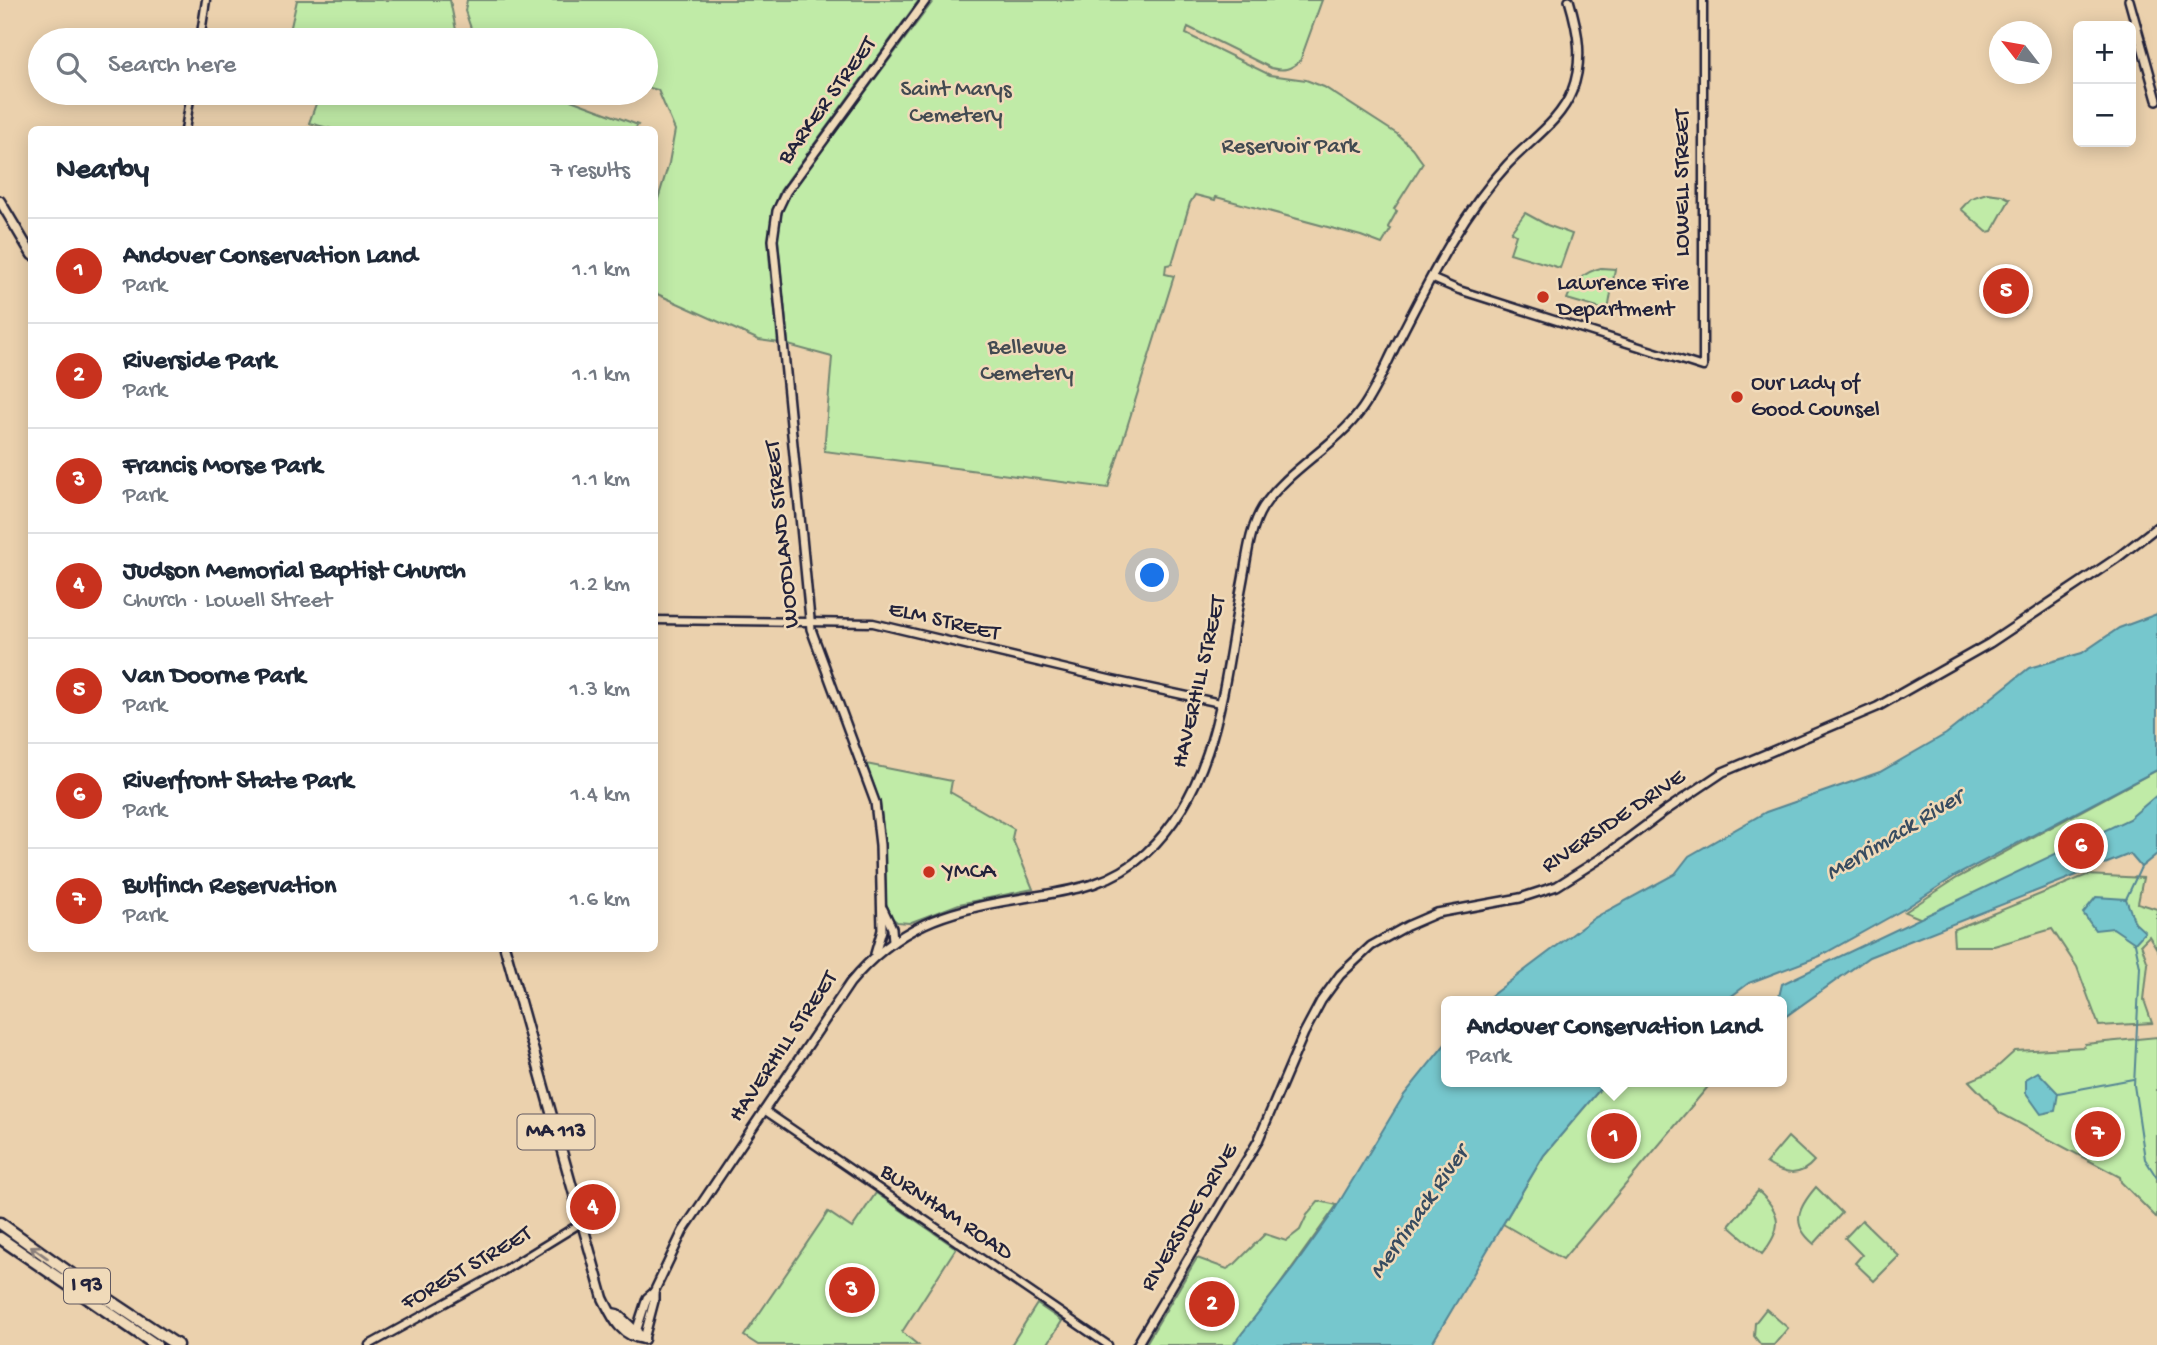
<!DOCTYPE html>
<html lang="en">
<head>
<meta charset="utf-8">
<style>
	:root { --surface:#fff; --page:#f6f6f7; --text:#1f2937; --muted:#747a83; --line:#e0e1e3; --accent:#c8321e }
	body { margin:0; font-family:"Gochi Hand",sans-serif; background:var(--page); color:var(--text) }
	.controls { position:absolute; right:21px; top:21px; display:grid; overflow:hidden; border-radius:10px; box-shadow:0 4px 18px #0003 }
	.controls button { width:63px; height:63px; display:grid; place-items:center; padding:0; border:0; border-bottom:2px solid var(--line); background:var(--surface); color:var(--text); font:35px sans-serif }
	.compass { position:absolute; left:1989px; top:21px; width:63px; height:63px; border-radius:50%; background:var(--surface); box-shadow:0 4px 18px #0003; rotate:301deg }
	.you { position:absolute; left:1153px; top:576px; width:24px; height:24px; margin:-18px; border:5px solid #fff; border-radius:50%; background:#1a73e8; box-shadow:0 0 0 10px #1a73e833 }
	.badge { display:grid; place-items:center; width:46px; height:46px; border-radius:50%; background:var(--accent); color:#fff; font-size:23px; font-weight:700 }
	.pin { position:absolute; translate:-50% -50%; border:4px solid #fff; box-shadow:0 2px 7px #0006 }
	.popup { position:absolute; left:1441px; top:996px; width:346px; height:91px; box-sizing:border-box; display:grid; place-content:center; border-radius:10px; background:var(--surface); filter:drop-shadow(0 2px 5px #0005); font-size:23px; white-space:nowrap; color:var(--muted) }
	.popup b { font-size:26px; color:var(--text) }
	.popup::after { content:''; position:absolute; left:50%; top:100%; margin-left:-14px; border:14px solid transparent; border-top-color:var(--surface) }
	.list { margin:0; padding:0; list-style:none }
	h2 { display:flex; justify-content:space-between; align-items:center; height:91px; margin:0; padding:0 28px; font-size:30px }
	h2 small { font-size:23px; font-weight:400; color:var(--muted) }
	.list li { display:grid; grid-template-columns:46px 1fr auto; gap:21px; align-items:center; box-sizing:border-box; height:105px; padding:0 28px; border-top:2px solid var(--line) }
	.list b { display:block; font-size:26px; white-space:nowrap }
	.list p { margin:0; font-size:23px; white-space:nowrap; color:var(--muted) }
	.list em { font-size:23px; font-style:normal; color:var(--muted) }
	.icon { flex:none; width:38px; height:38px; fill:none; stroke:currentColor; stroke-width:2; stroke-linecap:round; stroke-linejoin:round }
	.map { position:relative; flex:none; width:2157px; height:1345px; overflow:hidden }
	.search { position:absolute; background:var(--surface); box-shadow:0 4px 18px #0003; left:28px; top:28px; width:630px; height:77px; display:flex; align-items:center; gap:18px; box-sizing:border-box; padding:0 24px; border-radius:38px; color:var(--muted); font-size:26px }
	.panel { position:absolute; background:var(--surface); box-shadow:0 4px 18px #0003; left:28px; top:126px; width:630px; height:826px; border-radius:10px }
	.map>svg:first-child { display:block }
	.green { fill:#c0eba7; stroke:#718671; stroke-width:2 }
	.water { fill:#76c7cd; stroke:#548593; stroke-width:2 }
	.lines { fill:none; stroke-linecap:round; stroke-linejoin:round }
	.stream { stroke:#548593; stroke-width:2 }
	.tertiary-casing { stroke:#22223b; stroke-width:11 }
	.secondary-casing { stroke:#22223b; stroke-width:12 }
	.primary-casing { stroke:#22223b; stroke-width:13 }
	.motorway-casing { stroke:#22223b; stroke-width:15 }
	.tertiary { stroke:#f0dab9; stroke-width:6 }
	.secondary { stroke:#f0dab9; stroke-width:7 }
	.primary { stroke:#f0dab9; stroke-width:8 }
	.motorway { stroke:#f0dab9; stroke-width:10 }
	.oneway { stroke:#897e7a }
	.poi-dot { fill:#c8321e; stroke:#f0dab9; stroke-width:2.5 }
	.labels { text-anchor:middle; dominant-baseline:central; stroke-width:5; stroke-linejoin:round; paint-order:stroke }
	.shield { fill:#f0dab9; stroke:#605961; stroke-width:2 }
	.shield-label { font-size:21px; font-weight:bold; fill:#22223b }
	.park-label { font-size:23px; fill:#424a51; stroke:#f0dab9 }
	.street-label { font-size:23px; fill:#22223b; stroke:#f0dab9 }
	.poi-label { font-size:23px; fill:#22223b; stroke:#f0dab9; text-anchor:start }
	.water-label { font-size:24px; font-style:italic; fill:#374b60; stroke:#f0dab9 }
</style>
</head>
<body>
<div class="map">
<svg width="2157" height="1345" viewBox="0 0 2157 1345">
	<rect width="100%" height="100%" fill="#ebd1ad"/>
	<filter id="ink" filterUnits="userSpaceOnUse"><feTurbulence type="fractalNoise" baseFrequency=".0143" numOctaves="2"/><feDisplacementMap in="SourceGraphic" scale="14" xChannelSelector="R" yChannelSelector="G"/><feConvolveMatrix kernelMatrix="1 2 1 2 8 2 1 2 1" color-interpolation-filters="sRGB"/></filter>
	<g filter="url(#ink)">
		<!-- green -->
		<g class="green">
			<path d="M 297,0 L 450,0 L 458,40 L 288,40 Z"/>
			<path d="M 467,0 L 919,0 L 780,191 C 759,238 774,294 780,343 L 759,340 L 655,293 L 655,209 L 669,163 L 675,130 L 658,90 L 646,87 L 646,40 L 475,40 L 465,11 Z"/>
			<path d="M 934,0 L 1322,0 L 1300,61 C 1290,70 1283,71 1271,68 L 1188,27 L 1186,34 L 1270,75 L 1306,80 L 1324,87 L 1397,134 L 1412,148 L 1423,163 L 1394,209 L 1397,211 L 1388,227 L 1391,229 L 1382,244 L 1361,236 L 1216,197 L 1215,200 L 1195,195 L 1190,203 L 1172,264 L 1166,265 L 1165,274 L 1174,276 L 1108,488 L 824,451 L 832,357 L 788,345 L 778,241 C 777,219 784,204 795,186 Z"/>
			<path d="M 320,93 L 552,93 L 638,125 L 634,130 L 332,129 L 309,123 Z"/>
			<path d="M 1987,193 L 2002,195 L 2010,199 L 1992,231 L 1987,232 L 1961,209 L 1971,198 Z"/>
			<path d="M 1525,213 L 1547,225 L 1572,234 L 1560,268 L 1510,253 L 1516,235 L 1511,232 Z"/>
			<path d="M 1601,268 L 1615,269 L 1608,311 L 1567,299 C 1573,283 1583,272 1601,268 Z"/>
			<path d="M 2001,282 L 2027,300 L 2025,309 L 1991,312 Z"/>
			<path d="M 866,764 L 952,781 L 950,792 L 1014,829 L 1012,838 L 1033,889 L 959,904 L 909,923 L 897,922 L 891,917 L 886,903 L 884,838 L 880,802 Z"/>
			<path d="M 2157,770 L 2157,841 L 1939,926 L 1905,912 L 1957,878 Z"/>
			<path d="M 2087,875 L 2143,878 L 2138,903 L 2157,909 L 2157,949 L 2149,936 L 2141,944 L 2148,964 L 2144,1000 L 2152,1023 L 2099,1026 L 2077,967 L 2052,929 L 1994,946 L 1954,946 L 1953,930 Z"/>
			<path d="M 2157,1037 L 2157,1218 L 2121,1182 L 2120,1177 L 2000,1113 L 1969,1081 L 1993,1071 L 2015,1051 L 2084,1047 L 2085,1044 Z"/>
			<path d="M 1606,1082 L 1712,1082 L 1563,1259 L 1503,1224 L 1544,1155 Z"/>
			<path d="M 1788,1137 L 1814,1161 C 1800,1178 1784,1175 1766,1163 Z"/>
			<path d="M 1816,1187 L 1842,1213 L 1814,1244 C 1790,1224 1798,1208 1816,1187 Z"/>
			<path d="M 1758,1191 C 1783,1213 1782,1230 1762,1254 L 1729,1226 Z"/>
			<path d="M 876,1193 L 956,1248 L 902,1332 L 918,1345 L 758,1345 L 744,1336 L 828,1212 L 852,1228 Z"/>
			<path d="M 1319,1201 L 1337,1205 L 1276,1290 L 1233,1345 L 1145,1345 L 1197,1258 L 1227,1269 L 1235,1264 L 1265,1234 L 1286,1241 L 1300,1230 L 1307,1215 Z"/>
			<path d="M 1862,1220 L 1899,1256 L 1874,1281 L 1855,1263 L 1862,1255 L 1845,1238 Z"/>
			<path d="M 1037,1304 L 1062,1321 L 1047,1345 L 1011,1345 Z"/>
			<path d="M 1766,1309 L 1788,1328 L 1774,1345 L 1761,1345 L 1754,1336 L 1755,1323 Z"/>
		</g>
		<!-- water -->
		<g class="water">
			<path d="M 2157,614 L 2157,770 L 1955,876 L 1906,908 L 1820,956 L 1749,983 L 1725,1001 L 1484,1001 L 1594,918 L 1675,874 L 1689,856 L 1766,812 L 1880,772 L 1946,734 L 2029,668 L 2082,653 L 2119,628 Z"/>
			<path d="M 2157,795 L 2157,854 L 2141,867 L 2130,854 L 1869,957 L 1782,1019 L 1782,1001 L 1778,1001 L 1782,984 L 2129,819 Z"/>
			<path d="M 2096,897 L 2126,899 L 2135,923 L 2145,932 L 2135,943 L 2113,928 L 2095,930 L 2083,913 Z"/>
			<path d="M 1446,1043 L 1446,1082 L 1606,1082 L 1544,1155 L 1431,1345 L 1233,1345 L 1294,1267 L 1332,1214 L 1404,1095 Z"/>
			<path d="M 2038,1072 L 2058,1093 L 2055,1111 L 2041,1114 L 2026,1093 L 2026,1079 Z"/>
		</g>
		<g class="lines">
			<!-- stream -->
			<g class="stream">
				<path d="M 2126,899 L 2141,867"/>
				<path d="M 2135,943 L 2140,967 L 2134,1085 L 2145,1159 L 2157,1178"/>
				<path d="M 2058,1093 L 2133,1079"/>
			</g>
			<!-- tertiary casing -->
			<g class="tertiary-casing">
				<g id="tertiary">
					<path d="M 200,40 L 206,0"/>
					<path d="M 185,130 L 191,93"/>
					<path d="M 1431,278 L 1459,290 L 1703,367 L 1703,0"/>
					<path d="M 654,620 L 873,623 L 1113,680 L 1220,703"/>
					<path d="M 764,1110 L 1108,1345"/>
					<path d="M 369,1345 L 503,1271 L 581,1223"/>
				</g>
			</g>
			<!-- secondary casing -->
			<g class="secondary-casing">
				<g id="secondary">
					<path d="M 2129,0 L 2157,100"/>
					<path d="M 883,909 L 892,928 L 893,941"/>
					<path d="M 875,954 L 882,930 L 880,845 L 875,802 L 811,629 L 773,240 L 777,211 L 786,192 L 926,0"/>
					<path d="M 636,1332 L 647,1298 L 654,1292"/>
					<path d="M 644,1339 L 654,1301 L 654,1292 L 683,1231 L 850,983 C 897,926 947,910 1018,899 C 1065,891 1109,888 1146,853 C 1220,784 1224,677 1242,584 C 1247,559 1249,529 1263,507 C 1289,468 1335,447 1362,409 C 1377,388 1387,362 1399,339 C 1430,279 1461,215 1507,165 C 1529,141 1560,122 1572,91 C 1584,60 1578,30 1569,0"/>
					<path d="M 1137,1345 L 1258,1141 L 1304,1033 L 1321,1001 L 1340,975 L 1371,946 L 1407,926 L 1437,913 L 1520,898 L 1557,886 L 1606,855 L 1665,811 L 1723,772 L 1877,707 L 1990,643 L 2117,558 L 2157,527"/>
				</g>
			</g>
			<!-- primary casing -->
			<g class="primary-casing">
				<g id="primary">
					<path d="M 0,201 L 32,255"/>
					<path d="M 505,948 L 603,1298 C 613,1318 620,1336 644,1339"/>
					<path d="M 612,1313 L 617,1314 L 644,1339"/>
				</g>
			</g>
			<!-- motorway casing -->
			<g class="motorway-casing">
				<g id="motorway">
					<path d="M 0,1223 L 88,1286 L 177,1345"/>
					<path d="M 0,1238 L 156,1345"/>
				</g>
			</g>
			<!-- tertiary -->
			<use href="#tertiary" class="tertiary"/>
			<!-- secondary -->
			<use href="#secondary" class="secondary"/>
			<!-- primary -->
			<use href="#primary" class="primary"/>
			<!-- motorway -->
			<use href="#motorway" class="motorway"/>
		</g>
		<!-- one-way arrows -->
		<defs><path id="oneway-shaft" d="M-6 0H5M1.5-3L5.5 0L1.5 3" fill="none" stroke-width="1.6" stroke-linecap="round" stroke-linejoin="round" transform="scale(1.75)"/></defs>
		<use class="oneway" href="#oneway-shaft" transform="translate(39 1252) rotate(-144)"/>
	</g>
	<!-- markers -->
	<g class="poi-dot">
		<circle cx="1543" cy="297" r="7"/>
		<circle cx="1737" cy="397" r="7"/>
		<circle cx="929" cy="872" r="7"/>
	</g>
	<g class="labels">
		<!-- shield labels -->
		<g class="shield">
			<rect x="517.5" y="1114.5" width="77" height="35" rx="5"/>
			<rect x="64" y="1268.5" width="46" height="35" rx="5"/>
		</g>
		<g class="shield-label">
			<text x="556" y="1132">MA 113</text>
			<text x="87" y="1286">I 93</text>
		</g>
		<!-- park labels -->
		<g class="park-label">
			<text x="956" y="90">Saint Marys<tspan x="956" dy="26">Cemetery</tspan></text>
			<text x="1290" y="147">Reservoir Park</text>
			<text x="1027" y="348">Bellevue<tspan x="1027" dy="26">Cemetery</tspan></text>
		</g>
		<!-- street labels -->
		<g class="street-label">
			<text transform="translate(828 101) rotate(-54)">BARKER STREET</text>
			<text transform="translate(1683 183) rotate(-90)">LOWELL STREET</text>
			<text transform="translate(783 534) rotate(-96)">WOODLAND STREET</text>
			<text transform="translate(944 622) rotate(13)">ELM STREET</text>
			<text transform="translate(1200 682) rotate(-77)">HAVERHILL STREET</text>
			<text transform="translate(1614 822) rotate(-34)">RIVERSIDE DRIVE</text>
			<text transform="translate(784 1047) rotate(-56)">HAVERHILL STREET</text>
			<text transform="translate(946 1213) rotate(34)">BURNHAM ROAD</text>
			<text transform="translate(1190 1218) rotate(-59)">RIVERSIDE DRIVE</text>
			<text transform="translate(467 1269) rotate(-30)">FOREST STREET</text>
		</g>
		<!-- poi labels -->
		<g class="poi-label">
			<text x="1557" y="284">Lawrence Fire<tspan x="1557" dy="26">Department</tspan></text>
			<text x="1751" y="384">Our Lady of<tspan x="1751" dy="26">Good Counsel</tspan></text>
			<text x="943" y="872">YMCA</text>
		</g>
		<!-- water labels -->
		<g class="water-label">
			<text transform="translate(1895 836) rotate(-31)">Merrimack River</text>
			<text transform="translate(1420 1213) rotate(-55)">Merrimack River</text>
		</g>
	</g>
</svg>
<div class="controls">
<button>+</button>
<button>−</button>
</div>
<svg class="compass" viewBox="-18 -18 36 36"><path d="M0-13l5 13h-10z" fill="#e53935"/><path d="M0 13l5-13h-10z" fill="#747a83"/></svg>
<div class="you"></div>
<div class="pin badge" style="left:1614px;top:1136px">1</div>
<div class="popup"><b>Andover Conservation Land</b>Park</div>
<div class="pin badge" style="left:1212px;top:1304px">2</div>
<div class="pin badge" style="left:852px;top:1290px">3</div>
<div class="pin badge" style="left:593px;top:1207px">4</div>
<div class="pin badge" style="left:2006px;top:291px">5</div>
<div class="pin badge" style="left:2081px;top:846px">6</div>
<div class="pin badge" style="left:2098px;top:1134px">7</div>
<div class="search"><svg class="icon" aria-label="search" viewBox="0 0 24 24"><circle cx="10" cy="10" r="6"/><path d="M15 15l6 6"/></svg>Search here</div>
<section class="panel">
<h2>Nearby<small>7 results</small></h2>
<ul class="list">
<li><span class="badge">1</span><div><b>Andover Conservation Land</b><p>Park</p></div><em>1.1 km</em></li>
<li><span class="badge">2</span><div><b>Riverside Park</b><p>Park</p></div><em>1.1 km</em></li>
<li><span class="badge">3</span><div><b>Francis Morse Park</b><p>Park</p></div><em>1.1 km</em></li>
<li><span class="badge">4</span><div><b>Judson Memorial Baptist Church</b><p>Church · Lowell Street</p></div><em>1.2 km</em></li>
<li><span class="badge">5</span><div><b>Van Doorne Park</b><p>Park</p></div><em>1.3 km</em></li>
<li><span class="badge">6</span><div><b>Riverfront State Park</b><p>Park</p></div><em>1.4 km</em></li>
<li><span class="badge">7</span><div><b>Bulfinch Reservation</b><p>Park</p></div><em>1.6 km</em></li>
</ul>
</section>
</div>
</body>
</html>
